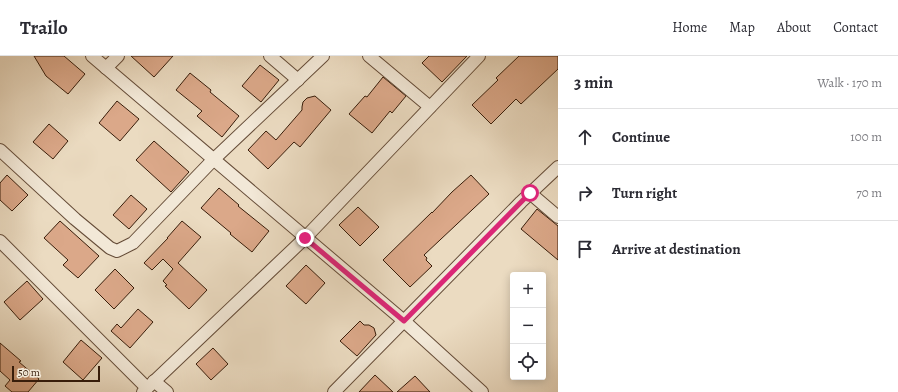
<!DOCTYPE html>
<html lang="en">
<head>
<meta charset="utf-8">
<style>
	:root { --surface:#fff; --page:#f7f7f7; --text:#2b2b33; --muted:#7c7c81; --line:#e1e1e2 }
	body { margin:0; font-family:Alegreya,serif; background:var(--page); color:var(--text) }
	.controls { position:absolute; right:12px; bottom:12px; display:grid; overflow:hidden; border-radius:4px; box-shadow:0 2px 10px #0003 }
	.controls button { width:36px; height:36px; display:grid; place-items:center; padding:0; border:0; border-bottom:1px solid var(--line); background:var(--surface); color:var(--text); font:20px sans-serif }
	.scale { position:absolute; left:12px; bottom:10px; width:88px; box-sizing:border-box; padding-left:4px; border:2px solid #381d0a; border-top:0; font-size:11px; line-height:14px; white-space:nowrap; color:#381d0a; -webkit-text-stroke:3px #f2e8d7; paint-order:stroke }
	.stop { position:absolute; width:12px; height:12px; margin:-9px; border:3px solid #db2777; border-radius:50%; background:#fff }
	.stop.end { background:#db2777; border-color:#fff; box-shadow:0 1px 4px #0008 }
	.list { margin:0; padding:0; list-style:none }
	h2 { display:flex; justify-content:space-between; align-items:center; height:52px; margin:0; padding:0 16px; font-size:17px }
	h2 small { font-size:13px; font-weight:400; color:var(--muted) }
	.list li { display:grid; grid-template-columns:26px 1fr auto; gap:12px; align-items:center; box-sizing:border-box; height:56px; padding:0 16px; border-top:1px solid var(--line) }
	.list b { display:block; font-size:15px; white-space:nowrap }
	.list em { font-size:13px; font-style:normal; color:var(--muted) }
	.icon { flex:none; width:22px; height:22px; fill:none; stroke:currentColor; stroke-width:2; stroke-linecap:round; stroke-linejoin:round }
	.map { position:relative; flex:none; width:558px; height:336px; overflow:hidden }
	header { display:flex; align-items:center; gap:24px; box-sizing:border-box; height:56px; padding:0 20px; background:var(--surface); border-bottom:1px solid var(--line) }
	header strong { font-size:19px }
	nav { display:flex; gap:22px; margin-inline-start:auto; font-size:14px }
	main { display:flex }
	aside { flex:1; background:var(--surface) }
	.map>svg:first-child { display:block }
	.building { fill:#dba889; stroke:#381d0a }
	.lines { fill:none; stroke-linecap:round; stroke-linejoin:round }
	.minor-casing { stroke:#654c38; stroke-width:14 }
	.minor { stroke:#f2e8d7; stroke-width:12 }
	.route { stroke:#db2777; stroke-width:5 }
</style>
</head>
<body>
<header>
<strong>Trailo</strong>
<nav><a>Home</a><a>Map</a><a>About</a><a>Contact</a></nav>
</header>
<main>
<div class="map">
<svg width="558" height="336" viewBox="0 0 558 336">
	<rect width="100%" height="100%" fill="#ebdbc1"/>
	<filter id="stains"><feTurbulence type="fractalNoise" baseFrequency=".005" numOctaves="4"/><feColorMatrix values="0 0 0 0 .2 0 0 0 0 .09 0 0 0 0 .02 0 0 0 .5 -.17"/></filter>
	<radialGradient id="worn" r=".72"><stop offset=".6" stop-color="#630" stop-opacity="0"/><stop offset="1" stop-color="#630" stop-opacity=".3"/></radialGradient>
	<!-- building -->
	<g class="building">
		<path d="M 34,0 L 64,0 L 85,18 L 68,38 L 46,20 Z"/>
		<path d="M 131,0 L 173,0 L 154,21 Z"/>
		<path d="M 429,0 L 467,0 L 442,26 L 422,7 Z"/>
		<path d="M 519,0 L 558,0 L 558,13 L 521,48 L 516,43 L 491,68 L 472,49 L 498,24 L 496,22 Z"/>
		<path d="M 260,9 L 279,24 L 261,46 L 242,30 Z"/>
		<path d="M 190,17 L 211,34 L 210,36 L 239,60 L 222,81 L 197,60 L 202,55 L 176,34 Z"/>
		<path d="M 383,21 L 406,40 L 392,57 L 390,55 L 372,77 L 349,58 L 365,40 L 367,41 Z"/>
		<path d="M 315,40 L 331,54 L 300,91 L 294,86 L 268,113 L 248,94 L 266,75 L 276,84 L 302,54 L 302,51 L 303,46 L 307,42 Z"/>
		<path d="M 117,45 L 139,63 L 120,85 L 99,67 Z"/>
		<path d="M 49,68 L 68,85 L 53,103 L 33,86 Z"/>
		<path d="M 154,85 L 189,116 L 171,136 L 136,104 Z"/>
		<path d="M 7,119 L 28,139 L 12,155 L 0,144 L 0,127 Z"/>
		<path d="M 471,119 L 489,138 L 424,199 L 427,202 L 426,204 L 432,210 L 410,231 L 383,204 L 432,156 L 432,157 L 452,136 Z"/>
		<path d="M 219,132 L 239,149 L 238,150 L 269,175 L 252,196 L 230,178 L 231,177 L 201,152 Z"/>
		<path d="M 131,139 L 147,153 L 129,173 L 113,159 Z"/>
		<path d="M 358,151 L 379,171 L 360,190 L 339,169 Z"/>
		<path d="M 537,153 L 558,170 L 558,204 L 521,173 Z"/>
		<path d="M 60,165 L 99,200 L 78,222 L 63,209 L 68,204 L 44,182 Z"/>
		<path d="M 182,165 L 201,181 L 178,207 L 207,234 L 189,253 L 165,230 L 167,229 L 163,225 L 173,213 L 163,203 L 152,214 L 144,207 L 168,182 L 167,182 Z"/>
		<path d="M 306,209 L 325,227 L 306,248 L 286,230 Z"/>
		<path d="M 115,213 L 134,232 L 114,253 L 95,234 Z"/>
		<path d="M 27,225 L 43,243 L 20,264 L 4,246 Z"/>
		<path d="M 138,253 L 153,266 L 130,292 L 111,275 L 117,268 L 121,272 Z"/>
		<path d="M 360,265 L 364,269 L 369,269 L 374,272 L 376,279 L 357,300 L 340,285 Z"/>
		<path d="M 81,284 L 102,302 L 83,324 L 63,306 Z"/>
		<path d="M 0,287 L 21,305 L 19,306 L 39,323 L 28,336 L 12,336 L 5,330 L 10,324 L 0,315 Z"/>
		<path d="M 213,292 L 228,308 L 211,324 L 196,308 Z"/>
		<path d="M 375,319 L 393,336 L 359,336 Z"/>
		<path d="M 415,320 L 430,336 L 397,336 Z"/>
	</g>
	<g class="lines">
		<!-- minor casing -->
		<g class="minor-casing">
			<g id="minor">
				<path d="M 92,0 L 404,265 L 482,336"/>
				<path d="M 270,0 L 298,24"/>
				<path d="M 369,0 L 430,51"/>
				<path d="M 106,12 L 118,0"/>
				<path d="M 0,94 L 75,163 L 110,192 L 117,195 L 133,187 L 213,104 L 323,0"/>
				<path d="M 530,137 L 558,161"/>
				<path d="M 0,185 L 147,332"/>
				<path d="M 154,325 L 167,336"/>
				<path d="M 143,336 L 305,182 L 479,0"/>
				<path d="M 334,336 L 521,146 L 558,111"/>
			</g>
		</g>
		<!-- minor -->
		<use href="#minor" class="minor"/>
	</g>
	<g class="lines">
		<!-- route -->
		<path class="route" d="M 305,182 L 404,265 L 530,137"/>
	</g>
	<rect width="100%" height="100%" filter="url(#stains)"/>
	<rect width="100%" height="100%" fill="url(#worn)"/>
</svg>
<div class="controls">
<button>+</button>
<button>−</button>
<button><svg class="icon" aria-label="locate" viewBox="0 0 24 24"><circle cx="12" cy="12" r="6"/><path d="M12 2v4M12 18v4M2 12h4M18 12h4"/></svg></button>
</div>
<div class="scale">50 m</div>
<div class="stop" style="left:530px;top:137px"></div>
<div class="stop end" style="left:305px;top:182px"></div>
</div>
<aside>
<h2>3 min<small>Walk · 170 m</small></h2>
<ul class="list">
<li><svg class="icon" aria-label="ahead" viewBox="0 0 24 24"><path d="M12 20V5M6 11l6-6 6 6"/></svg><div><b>Continue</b></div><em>100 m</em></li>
<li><svg class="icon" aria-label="right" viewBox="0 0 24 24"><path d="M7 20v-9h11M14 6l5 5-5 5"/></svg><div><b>Turn right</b></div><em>70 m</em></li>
<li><svg class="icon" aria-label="arrive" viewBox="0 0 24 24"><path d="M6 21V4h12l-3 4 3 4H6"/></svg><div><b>Arrive at destination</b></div></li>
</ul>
</aside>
</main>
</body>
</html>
